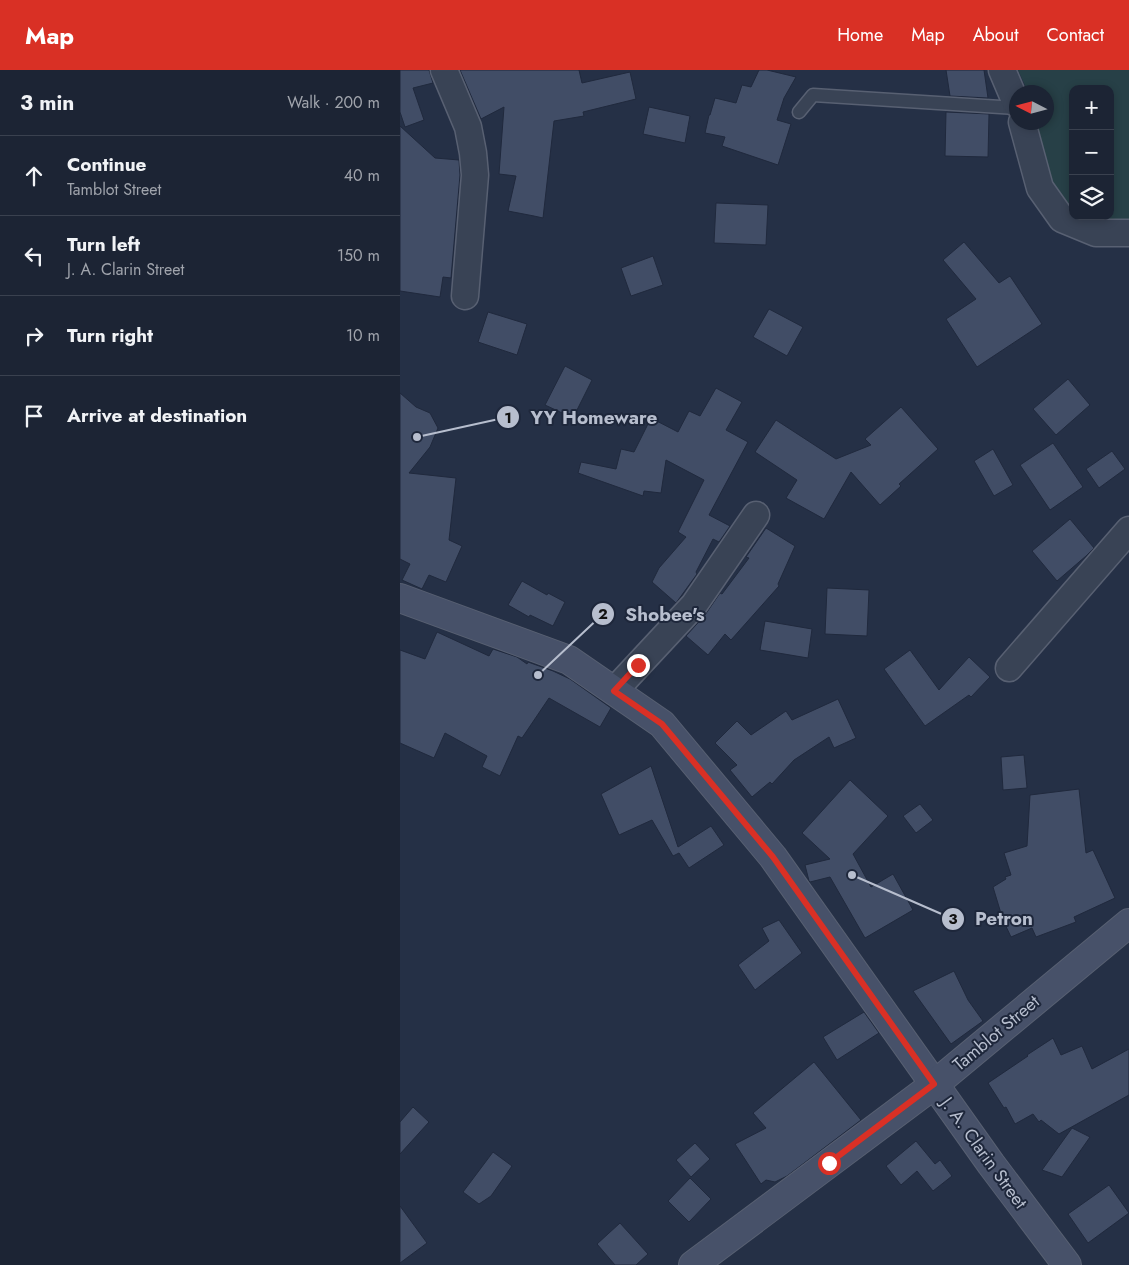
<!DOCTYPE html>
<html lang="en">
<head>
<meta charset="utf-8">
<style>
	:root { --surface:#1c2434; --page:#293040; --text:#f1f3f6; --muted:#a0a4ac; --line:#3a414f; --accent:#d93025 }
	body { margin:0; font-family:Jost,sans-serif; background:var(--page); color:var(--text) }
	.controls { position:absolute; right:15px; top:15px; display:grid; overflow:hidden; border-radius:10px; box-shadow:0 2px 8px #0003 }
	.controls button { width:45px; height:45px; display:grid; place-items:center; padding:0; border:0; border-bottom:1px solid var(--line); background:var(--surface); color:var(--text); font:25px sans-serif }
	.compass { position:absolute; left:609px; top:15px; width:45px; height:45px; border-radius:50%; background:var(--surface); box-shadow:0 2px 8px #0003; rotate:276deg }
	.stop { position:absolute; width:15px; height:15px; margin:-11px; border:4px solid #d93025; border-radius:50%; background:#fff }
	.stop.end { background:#d93025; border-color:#fff; box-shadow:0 1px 5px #0008 }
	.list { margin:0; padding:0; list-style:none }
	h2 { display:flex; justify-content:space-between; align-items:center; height:65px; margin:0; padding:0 20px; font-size:21px }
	h2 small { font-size:16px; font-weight:400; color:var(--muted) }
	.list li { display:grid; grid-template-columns:32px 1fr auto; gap:15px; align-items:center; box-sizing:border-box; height:80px; padding:0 20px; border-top:1px solid var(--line) }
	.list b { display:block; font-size:19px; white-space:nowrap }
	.list p { margin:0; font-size:16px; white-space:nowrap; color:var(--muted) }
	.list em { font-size:16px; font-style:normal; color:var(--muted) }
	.icon { flex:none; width:28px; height:28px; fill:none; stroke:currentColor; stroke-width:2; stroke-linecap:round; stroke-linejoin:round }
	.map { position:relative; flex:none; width:729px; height:1195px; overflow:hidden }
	header { display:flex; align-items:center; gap:30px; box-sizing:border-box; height:70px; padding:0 25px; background:var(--accent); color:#fff }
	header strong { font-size:24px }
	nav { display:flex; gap:28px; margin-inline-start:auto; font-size:18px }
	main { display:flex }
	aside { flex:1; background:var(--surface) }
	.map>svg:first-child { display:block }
	.green { fill:#274047 }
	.building { fill:#414d66; stroke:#20293d }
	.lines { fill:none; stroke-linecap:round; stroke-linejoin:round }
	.lane-casing { stroke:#586072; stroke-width:15 }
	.street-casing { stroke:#586072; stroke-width:29 }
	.secondary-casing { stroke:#586072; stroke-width:30 }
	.lane { stroke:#394355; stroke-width:12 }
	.street { stroke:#394355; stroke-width:26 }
	.secondary { stroke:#475169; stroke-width:28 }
	.route { stroke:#d93025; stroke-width:6 }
	.labels { text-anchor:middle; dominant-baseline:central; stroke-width:4; stroke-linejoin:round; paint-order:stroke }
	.street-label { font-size:18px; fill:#b7bece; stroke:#1e273b }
	.leader { fill:none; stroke:#b7bece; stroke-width:2 }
	.callout-dot { fill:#b7bece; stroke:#1e273b; stroke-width:2 }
	.mark-label { font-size:15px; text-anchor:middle; font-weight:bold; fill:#111 }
	.callout-label { font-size:19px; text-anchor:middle; font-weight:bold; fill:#b7bece; stroke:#1e273b; stroke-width:4; stroke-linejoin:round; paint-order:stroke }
</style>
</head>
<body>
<header>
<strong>Map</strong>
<nav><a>Home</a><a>Map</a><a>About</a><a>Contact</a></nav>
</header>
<main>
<aside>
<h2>3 min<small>Walk · 200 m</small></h2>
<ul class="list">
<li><svg class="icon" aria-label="ahead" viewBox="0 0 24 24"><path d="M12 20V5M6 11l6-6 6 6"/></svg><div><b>Continue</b><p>Tamblot Street</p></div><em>40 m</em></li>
<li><svg class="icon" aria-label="left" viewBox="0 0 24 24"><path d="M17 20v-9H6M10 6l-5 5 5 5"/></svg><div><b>Turn left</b><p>J. A. Clarin Street</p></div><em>150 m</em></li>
<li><svg class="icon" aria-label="right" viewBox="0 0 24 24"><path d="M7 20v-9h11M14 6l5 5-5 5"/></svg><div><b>Turn right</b></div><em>10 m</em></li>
<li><svg class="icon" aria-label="arrive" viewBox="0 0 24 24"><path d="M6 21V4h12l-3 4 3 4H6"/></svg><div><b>Arrive at destination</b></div></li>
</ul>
</aside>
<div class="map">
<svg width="729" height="1195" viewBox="0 0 729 1195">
	<rect width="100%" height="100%" fill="#253046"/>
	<!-- green -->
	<path class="green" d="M 618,0 L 729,0 L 729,151 L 706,151 L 693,146 L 710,146 L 710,19 L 673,19 L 673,139 L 669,138 L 649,112 L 636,53 L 646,52 L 646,22 L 628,22 Z"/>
	<!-- building -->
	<g class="building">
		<path d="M 0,0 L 29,0 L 33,13 L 13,18 L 24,50 L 5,57 L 0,42 Z"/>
		<path d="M 60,0 L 179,0 L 182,13 L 230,2 L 236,29 L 183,42 L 184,46 L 154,51 L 143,148 L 134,146 L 108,141 L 116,106 L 99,104 L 104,37 L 81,49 Z"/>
		<path d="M 359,0 L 367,0 L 396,7 L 384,28 L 377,50 L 391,54 L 378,95 L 322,76 L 325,67 L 305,63 L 309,45 L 310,45 L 315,28 L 336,33 L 342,15 L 351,17 Z"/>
		<path d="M 546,0 L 584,0 L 588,28 L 550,26 Z"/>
		<path d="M 249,37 L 290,46 L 285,73 L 243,64 Z"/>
		<path d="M 546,42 L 589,44 L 588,87 L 545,86 Z"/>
		<path d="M 0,56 L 35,88 L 59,90 L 60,105 L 51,208 L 43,207 L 40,227 L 0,221 Z"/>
		<path d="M 316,133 L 368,135 L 366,175 L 314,173 Z"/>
		<path d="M 564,172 L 599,213 L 610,206 L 642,254 L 577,297 L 546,249 L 576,229 L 543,190 Z"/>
		<path d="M 253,186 L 263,215 L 231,226 L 221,198 Z"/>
		<path d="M 369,239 L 403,257 L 387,286 L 353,267 Z"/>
		<path d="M 88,242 L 127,254 L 117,285 L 78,272 Z"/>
		<path d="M 165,296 L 192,310 L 173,348 L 145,335 Z"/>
		<path d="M 668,309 L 690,335 L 656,365 L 633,339 Z"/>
		<path d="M 316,318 L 342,332 L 326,360 L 348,372 L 309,445 L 330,456 L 319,472 L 313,469 L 296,502 L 297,504 L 276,533 L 252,512 L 259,498 L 286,467 L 278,462 L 304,410 L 266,390 L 261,423 L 244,421 L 243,426 L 178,403 L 181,392 L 216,399 L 221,379 L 234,382 L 251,348 L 278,362 L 289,341 L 300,346 Z"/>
		<path d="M 0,323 L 16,337 L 30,343 L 38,358 L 30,377 L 9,403 L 56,408 L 49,470 L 62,476 L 46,512 L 29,505 L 22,519 L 2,510 L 10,494 L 0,489 Z"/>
		<path d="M 501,337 L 538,379 L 499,414 L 501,416 L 480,435 L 451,402 L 424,449 L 386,428 L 397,410 L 355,382 L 376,350 L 436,389 L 471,375 L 465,369 Z"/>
		<path d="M 653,373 L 683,417 L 650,440 L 620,395 Z"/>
		<path d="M 593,379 L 613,415 L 594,426 L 574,391 Z"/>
		<path d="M 712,381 L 725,399 L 699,418 L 686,399 Z"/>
		<path d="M 670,449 L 694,478 L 686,486 L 657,511 L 632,481 Z"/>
		<path d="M 366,458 L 395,476 L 378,514 L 379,516 L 331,570 L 325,564 L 308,585 L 286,566 L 305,545 L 320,523 L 322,524 L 349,488 L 346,487 Z"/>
		<path d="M 122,511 L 147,525 L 148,523 L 165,532 L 153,556 L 130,545 L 129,547 L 108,535 Z"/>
		<path d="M 427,518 L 469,520 L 467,566 L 425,564 Z"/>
		<path d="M 365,551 L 412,559 L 408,588 L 360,580 Z"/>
		<path d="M 37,562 L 89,586 L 93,579 L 117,587 L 127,594 L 128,592 L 153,601 L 170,609 L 211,638 L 200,657 L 149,628 L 122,668 L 118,666 L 100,706 L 82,697 L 87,686 L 45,663 L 34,688 L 0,673 L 0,580 L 25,589 Z"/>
		<path d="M 510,580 L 539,620 L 569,587 L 590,607 L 571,627 L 569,625 L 525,656 L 484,599 Z"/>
		<path d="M 438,629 L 456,668 L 434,678 L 429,667 L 394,690 L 372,714 L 370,712 L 352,727 L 330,700 L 337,695 L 315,673 L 337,651 L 351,665 L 386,641 L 392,650 Z"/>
		<path d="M 624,685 L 627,718 L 603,720 L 601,687 Z"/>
		<path d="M 251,696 L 278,777 L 311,756 L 324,775 L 289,798 L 279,783 L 273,786 L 252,750 L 219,765 L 201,724 Z"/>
		<path d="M 450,710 L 488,746 L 453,784 L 471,817 L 493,804 L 513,840 L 465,868 L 430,807 L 410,812 L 409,811 L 405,795 L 430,789 L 402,763 Z"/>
		<path d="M 679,719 L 686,783 L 693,780 L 715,828 L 674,847 L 676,852 L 636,867 L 632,858 L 611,867 L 603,850 L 593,817 L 606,809 L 605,807 L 611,805 L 604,783 L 627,776 L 630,725 Z"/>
		<path d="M 520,734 L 533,750 L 516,763 L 503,746 Z"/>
		<path d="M 379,850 L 402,883 L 355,920 L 338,895 L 369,871 L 362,858 Z"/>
		<path d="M 554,901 L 568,930 L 583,951 L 551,974 L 513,921 Z"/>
		<path d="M 464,942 L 479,963 L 437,990 L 423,967 Z"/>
		<path d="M 653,968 L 661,985 L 682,976 L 692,999 L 729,979 L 729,1025 L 659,1064 L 641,1050 L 639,1052 L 633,1044 L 615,1054 L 606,1037 L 604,1038 L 588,1013 L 628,986 L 627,985 Z"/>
		<path d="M 414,992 L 461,1050 L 387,1106 L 375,1112 L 366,1110 L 361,1114 L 335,1074 L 366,1058 L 353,1043 Z"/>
		<path d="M 13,1037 L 29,1052 L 0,1084 L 0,1052 Z"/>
		<path d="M 672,1058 L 690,1067 L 662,1107 L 642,1100 Z"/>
		<path d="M 516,1071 L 535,1094 L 540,1090 L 552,1106 L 533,1121 L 517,1101 L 501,1115 L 486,1096 Z"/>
		<path d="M 295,1073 L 310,1089 L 291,1107 L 276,1090 Z"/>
		<path d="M 93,1082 L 112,1096 L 91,1126 L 79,1134 L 63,1122 Z"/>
		<path d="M 290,1108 L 311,1129 L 289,1152 L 268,1131 Z"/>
		<path d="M 709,1115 L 729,1143 L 688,1173 L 668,1144 Z"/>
		<path d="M 0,1136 L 27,1173 L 0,1193 Z"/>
		<path d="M 220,1153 L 248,1184 L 236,1195 L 215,1195 L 197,1174 Z"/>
	</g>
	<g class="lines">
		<!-- lane casing -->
		<g class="lane-casing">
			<path id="lane" d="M 399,42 L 413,25 L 616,38"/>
		</g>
		<!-- street casing -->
		<g class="street-casing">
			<g id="street">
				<path d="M 44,0 L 68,57 L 73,83 L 75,105 L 65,226"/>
				<path d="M 602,0 L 616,33"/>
				<path d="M 622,52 L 640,118 L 662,149 L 696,163 L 729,163"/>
				<path d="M 609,598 L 729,460"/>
				<path d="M 214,621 L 294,535 L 356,445"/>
			</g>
		</g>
		<!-- secondary casing -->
		<g class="secondary-casing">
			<g id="secondary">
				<path d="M 0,528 L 169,590 L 262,654 L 373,787 L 591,1094 L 667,1195"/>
				<path d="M 293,1195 L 535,1014 L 729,853"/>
			</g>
		</g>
		<!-- lane -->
		<use href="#lane" class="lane"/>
		<!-- street -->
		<use href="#street" class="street"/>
		<!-- secondary -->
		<use href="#secondary" class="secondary"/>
	</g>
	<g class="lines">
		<!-- route -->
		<path class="route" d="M 238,595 L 214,621 L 262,654 L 373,787 L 534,1014 L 429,1093"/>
	</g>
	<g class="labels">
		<!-- street labels -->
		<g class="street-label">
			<text transform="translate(596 963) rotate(-40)">Tamblot Street</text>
			<text transform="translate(584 1083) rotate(54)">J. A. Clarin Street</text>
		</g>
	</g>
	<!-- callouts -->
	<path class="leader" d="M17 367L108 347M138 605L203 544M452 805L553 849"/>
	<g class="callout-dot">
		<circle cx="17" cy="367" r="5"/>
		<circle cx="138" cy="605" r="5"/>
		<circle cx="452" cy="805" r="5"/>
		<circle cx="108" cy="347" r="12"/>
		<circle cx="203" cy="544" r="12"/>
		<circle cx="553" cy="849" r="12"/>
	</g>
	<g class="mark-label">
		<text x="108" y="353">1</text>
		<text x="203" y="549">2</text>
		<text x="553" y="854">3</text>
	</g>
	<g class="callout-label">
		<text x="194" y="354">YY Homeware</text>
		<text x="265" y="551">Shobee's</text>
		<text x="604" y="855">Petron</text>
	</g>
</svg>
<div class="controls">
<button>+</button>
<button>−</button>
<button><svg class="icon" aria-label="layers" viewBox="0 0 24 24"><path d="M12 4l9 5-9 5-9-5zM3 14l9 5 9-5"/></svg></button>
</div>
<svg class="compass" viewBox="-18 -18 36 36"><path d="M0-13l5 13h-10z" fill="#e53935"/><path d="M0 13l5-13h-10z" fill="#a0a4ac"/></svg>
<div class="stop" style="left:429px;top:1093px"></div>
<div class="stop end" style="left:238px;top:595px"></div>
</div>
</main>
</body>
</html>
